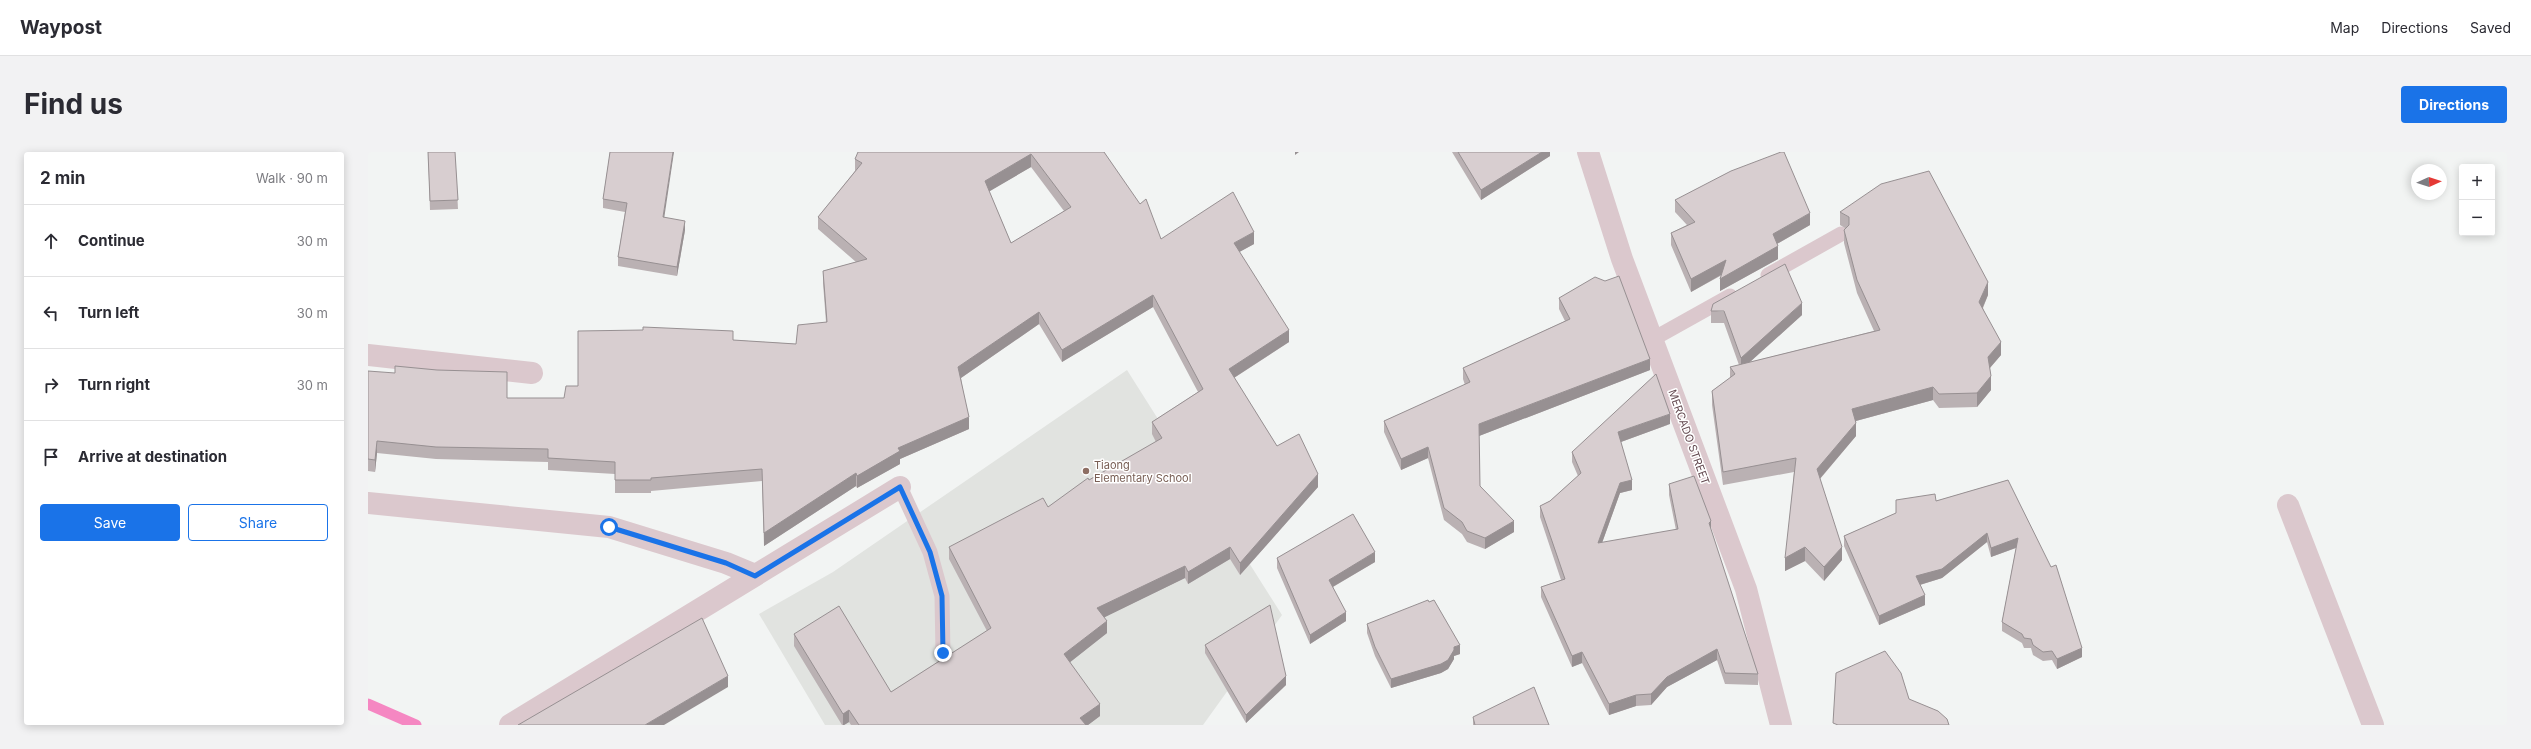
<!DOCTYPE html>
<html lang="en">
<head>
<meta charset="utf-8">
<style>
	:root { --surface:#fff; --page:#f2f2f3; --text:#2b2b33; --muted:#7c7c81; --line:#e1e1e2; --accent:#1a73e8 }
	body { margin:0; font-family:Inter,sans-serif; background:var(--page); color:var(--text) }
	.controls { position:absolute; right:12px; top:12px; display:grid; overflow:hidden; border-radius:4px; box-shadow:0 2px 10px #0003 }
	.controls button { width:36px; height:36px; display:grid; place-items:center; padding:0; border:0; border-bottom:1px solid var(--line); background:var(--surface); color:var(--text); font:20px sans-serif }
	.compass { position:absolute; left:2043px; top:12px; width:36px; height:36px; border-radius:50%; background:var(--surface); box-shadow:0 2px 10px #0003; rotate:87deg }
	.stop { position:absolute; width:12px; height:12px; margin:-9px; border:3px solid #1a73e8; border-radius:50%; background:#fff }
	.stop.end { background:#1a73e8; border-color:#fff; box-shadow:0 1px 4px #0008 }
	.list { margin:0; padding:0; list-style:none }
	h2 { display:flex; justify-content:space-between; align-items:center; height:52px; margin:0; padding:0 16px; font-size:17px }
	h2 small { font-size:13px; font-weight:400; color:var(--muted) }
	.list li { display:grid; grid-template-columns:26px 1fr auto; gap:12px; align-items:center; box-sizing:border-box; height:72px; padding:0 16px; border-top:1px solid var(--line) }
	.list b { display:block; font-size:15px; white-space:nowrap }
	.list em { font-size:13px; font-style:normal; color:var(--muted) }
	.actions { display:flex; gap:8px; padding:12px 16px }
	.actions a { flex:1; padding:9px 0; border:1px solid var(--accent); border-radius:4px; text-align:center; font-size:14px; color:var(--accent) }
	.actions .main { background:var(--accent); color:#fff }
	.icon { flex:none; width:22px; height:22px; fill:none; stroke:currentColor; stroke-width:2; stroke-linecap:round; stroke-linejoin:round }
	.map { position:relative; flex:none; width:2139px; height:573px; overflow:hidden; border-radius:4px }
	header { display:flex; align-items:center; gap:24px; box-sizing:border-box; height:56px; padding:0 20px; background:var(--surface); border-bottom:1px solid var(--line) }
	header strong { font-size:19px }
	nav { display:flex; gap:22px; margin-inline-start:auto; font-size:14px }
	.intro { display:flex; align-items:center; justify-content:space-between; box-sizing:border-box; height:96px; padding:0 24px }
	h1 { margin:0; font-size:28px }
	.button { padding:10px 18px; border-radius:4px; background:var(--accent); color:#fff; font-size:14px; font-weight:700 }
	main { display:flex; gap:24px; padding:0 24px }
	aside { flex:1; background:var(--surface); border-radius:4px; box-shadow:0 2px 10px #0003 }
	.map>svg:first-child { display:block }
	.education { fill:#e1e3e0 }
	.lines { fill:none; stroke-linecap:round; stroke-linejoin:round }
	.stream { stroke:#f587c2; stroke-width:11 }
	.service { stroke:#dbc8cd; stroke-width:15 }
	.minor { stroke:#dbc8cd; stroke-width:22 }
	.tertiary { stroke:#dbc8cd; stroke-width:22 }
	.wall { fill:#bab1b3; fill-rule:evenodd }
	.shaded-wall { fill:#979092 }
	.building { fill:#d8ced0; stroke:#979092; fill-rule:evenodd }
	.route { stroke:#1a73e8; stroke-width:5 }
	.education-dot { fill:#8d6e63; stroke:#fff; stroke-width:1.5 }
	.labels { text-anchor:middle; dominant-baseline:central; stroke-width:3; stroke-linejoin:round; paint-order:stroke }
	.street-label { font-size:11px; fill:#62484f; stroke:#fff }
	.education-label { font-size:11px; fill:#785e54; stroke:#fff; text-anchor:start }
</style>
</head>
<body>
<header>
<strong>Waypost</strong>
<nav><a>Map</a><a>Directions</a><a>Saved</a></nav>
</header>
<div class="intro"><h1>Find us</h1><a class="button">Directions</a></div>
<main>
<aside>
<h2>2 min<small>Walk · 90 m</small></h2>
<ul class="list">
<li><svg class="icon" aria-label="ahead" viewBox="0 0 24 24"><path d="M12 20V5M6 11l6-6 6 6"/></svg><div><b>Continue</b></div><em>30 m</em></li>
<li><svg class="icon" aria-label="left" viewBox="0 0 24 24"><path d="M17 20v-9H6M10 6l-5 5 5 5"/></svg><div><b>Turn left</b></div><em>30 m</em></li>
<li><svg class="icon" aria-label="right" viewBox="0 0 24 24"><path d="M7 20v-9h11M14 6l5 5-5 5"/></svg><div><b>Turn right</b></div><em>30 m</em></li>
<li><svg class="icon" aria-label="arrive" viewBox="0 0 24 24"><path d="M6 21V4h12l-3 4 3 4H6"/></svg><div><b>Arrive at destination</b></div></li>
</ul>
<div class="actions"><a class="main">Save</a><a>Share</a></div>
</aside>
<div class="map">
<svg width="2139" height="573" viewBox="0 0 2139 573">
	<rect width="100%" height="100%" fill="#f2f4f3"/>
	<!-- education -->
	<path class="education" d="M 759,218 L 914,463 L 835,573 L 457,573 L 391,462 L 465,420 Z"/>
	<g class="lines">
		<!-- stream -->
		<path class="stream" d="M 0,552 L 48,573"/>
		<!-- service -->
		<g class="service">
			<path d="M 1400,123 L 1473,82"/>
			<path d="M 1285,187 L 1362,144"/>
			<path d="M 532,335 L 562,400 L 574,444 L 575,501"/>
		</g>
		<!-- minor -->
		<g class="minor">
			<path d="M 0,203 L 164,221"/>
			<path d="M 0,351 L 241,375 L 358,411 L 387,423"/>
			<path d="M 1920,353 L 2005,573"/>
			<path d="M 142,573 L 532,335"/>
		</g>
		<!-- tertiary -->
		<path class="tertiary" d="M 1220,0 L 1254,107 L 1378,437 L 1413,573"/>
	</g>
	<!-- wall -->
	<g class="wall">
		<path d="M 60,0 L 87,0 L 90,57 L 62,58 Z"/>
		<path d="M 242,0 L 296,65 L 317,78 L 309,124 L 250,114 L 250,105 L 257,60 L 235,56 L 235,47 Z"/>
		<path d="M 736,0 L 793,87 L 886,92 L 871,100 L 921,190 L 866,226 L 909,294 L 950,335 L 872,423 L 862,407 L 820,432 L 817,426 L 736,465 L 739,481 L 702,510 L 732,564 L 720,573 L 483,573 L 481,570 L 476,573 L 474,573 L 426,494 L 426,482 L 523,540 L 619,479 L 581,407 L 581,395 L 680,355 L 721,328 L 788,290 L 784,282 L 784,270 L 830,240 L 785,155 L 694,210 L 671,172 L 593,226 L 601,277 L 532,307 L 532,312 L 489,336 L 488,334 L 396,394 L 394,329 L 283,339 L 283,341 L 247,341 L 247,322 L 180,318 L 180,310 L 68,307 L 9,301 L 7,320 L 0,319 L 0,219 L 139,246 L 196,246 L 210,234 L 365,188 L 428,192 L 458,170 L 455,131 L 455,119 L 488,110 L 450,77 L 450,65 L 487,19 L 487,7 ZM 663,15 L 696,59 L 643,91 L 621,39 Z"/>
		<path d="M 1084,0 L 1182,0 L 1182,4 L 1113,48 Z"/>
		<path d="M 1307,48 L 1442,73 L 1409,92 L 1410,107 L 1352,139 L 1354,123 L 1323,140 L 1303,93 L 1303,81 L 1319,73 L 1307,60 Z"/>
		<path d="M 1472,60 L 1620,143 L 1615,156 L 1633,203 L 1622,216 L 1623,238 L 1609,255 L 1571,256 L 1565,248 L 1488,269 L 1488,284 L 1452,327 L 1474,408 L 1456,429 L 1437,409 L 1417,419 L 1426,320 L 1355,333 L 1344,253 L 1344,239 L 1362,226 L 1362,215 L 1371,213 L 1356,171 L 1343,171 L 1343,159 L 1434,163 L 1382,210 L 1506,179 L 1489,141 L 1476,91 L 1476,78 L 1477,76 L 1472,73 Z"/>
		<path d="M 1191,146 L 1282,218 L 1111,284 L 1112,334 L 1146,380 L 1117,397 L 1099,390 L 1094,382 L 1076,368 L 1060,306 L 1033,318 L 1016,280 L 1016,269 L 1097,233 L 1095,227 L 1095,216 L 1197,169 L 1191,157 Z"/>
		<path d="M 1302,272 L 1253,290 L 1264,338 L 1252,341 L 1234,391 L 1308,378 L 1301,343 L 1301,332 L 1343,378 L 1390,522 L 1390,533 L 1357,532 L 1349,508 L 1299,535 L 1283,553 L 1268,554 L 1241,563 L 1214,511 L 1204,515 L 1173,445 L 1173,435 L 1193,428 L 1172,365 L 1172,354 L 1182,349 L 1210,324 L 1204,310 L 1204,300 Z"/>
		<path d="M 1640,328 L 1714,505 L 1689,517 L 1684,508 L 1675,509 L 1665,503 L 1663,496 L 1656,496 L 1654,491 L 1634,479 L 1634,470 L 1648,396 L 1623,405 L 1619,390 L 1574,426 L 1552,433 L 1557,453 L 1511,473 L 1476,394 L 1476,384 L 1528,361 L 1528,348 L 1568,349 Z"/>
		<path d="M 909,406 L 1007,410 L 965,435 L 978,469 L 942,492 L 909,416 Z"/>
		<path d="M 1061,450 L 1092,502 L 1086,504 L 1086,507 L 1080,517 L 1073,521 L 1023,536 L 1007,504 L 999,481 L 999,472 Z"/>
		<path d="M 837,493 L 918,533 L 878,571 L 837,501 Z"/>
		<path d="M 1105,565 L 1181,573 L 1105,573 Z"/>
	</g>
	<!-- shaded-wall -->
	<g class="shaded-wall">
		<path d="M 305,0 L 306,0 L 295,74 L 295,65 Z"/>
		<path d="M 927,0 L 931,0 L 927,3 Z"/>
		<path d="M 1174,0 L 1182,0 L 1182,4 L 1113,48 L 1113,38 Z"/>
		<path d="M 663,2 L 663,15 L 617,42 L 617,29 Z"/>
		<path d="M 1442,61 L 1442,73 L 1405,94 L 1405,82 Z"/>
		<path d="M 317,69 L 317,78 L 309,124 L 309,115 Z"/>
		<path d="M 886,80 L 886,92 L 866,103 L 866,91 Z"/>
		<path d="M 1410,94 L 1410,107 L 1352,139 L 1352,127 Z"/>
		<path d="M 1358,108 L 1358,120 L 1323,140 L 1323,127 Z"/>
		<path d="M 1620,130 L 1620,143 L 1611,164 L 1611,150 Z"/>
		<path d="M 785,143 L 785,155 L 694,210 L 694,198 Z"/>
		<path d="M 1434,151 L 1434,163 L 1373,218 L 1373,206 Z"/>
		<path d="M 671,160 L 671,172 L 590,228 L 590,215 Z"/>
		<path d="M 921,178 L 921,190 L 861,229 L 861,217 Z"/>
		<path d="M 1633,190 L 1633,203 L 1620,218 L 1620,205 Z"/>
		<path d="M 1282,207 L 1282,218 L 1111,284 L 1111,272 Z"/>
		<path d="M 1623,224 L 1623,238 L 1609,255 L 1609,241 Z"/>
		<path d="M 1565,235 L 1565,248 L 1484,270 L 1484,257 Z"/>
		<path d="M 1302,262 L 1302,272 L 1250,291 L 1250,280 Z"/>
		<path d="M 601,265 L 601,277 L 532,307 L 532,312 L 489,336 L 489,324 L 530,296 Z"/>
		<path d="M 1488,271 L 1488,284 L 1449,330 L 1449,317 Z"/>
		<path d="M 9,289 L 9,301 L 7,320 L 7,308 Z"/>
		<path d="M 1060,295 L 1060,306 L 1033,318 L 1033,307 Z"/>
		<path d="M 488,321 L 488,334 L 396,394 L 396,381 Z"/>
		<path d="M 950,322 L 950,335 L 872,423 L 872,411 Z"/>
		<path d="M 1264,328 L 1264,338 L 1252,341 L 1230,402 L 1230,391 L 1252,331 Z"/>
		<path d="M 1146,369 L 1146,380 L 1117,397 L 1117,386 Z"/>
		<path d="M 1343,369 L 1343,379 L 1341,371 Z"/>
		<path d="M 1619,381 L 1619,390 L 1574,426 L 1548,434 L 1548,424 Z"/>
		<path d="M 1650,386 L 1650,395 L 1623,405 L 1623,396 Z"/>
		<path d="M 862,395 L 862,407 L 820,432 L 820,420 Z"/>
		<path d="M 1437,395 L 1437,409 L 1417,419 L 1417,406 Z"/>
		<path d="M 1474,395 L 1474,408 L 1456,429 L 1456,415 Z"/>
		<path d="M 1007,400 L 1007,410 L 961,437 L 961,428 Z"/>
		<path d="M 817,414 L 817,426 L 729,469 L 729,456 Z"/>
		<path d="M 1557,443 L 1557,453 L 1511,473 L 1511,464 Z"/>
		<path d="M 978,460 L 978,469 L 942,492 L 942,483 Z"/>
		<path d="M 739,469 L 739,481 L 696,515 L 696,502 Z"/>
		<path d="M 1092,493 L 1092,502 L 1086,504 L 1086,507 L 1080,517 L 1073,521 L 1023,536 L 1023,527 L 1086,495 Z"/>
		<path d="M 1714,496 L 1714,505 L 1689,517 L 1689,507 Z"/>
		<path d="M 1349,497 L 1349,508 L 1299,535 L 1283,553 L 1283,542 L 1299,525 Z"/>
		<path d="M 1214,500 L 1214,511 L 1204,515 L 1204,504 Z"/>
		<path d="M 360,524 L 360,535 L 296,573 L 277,573 Z"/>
		<path d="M 918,524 L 918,533 L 878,571 L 878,563 Z"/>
		<path d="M 1268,543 L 1268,554 L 1241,563 L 1241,552 Z"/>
		<path d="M 732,552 L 732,564 L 720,573 L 712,573 L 712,566 Z"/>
		<path d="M 481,558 L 481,570 L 476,573 L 475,573 L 475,562 Z"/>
	</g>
	<!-- building -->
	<g class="building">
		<path d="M 60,0 L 87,0 L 90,48 L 62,49 Z"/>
		<path d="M 242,0 L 305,0 L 295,65 L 317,69 L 309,115 L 250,105 L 259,51 L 235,47 Z"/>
		<path d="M 490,0 L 736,0 L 772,52 L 778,47 L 793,87 L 865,40 L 886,80 L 866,91 L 921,178 L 861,217 L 909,294 L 931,282 L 950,322 L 872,411 L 862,395 L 820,420 L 817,414 L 729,456 L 739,469 L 696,502 L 732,552 L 712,566 L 718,573 L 491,573 L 481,558 L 475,562 L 426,482 L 471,454 L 523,540 L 623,476 L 581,395 L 675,346 L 680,355 L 720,326 L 721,328 L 794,286 L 784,270 L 835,237 L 785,143 L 694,198 L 671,160 L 590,215 L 601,265 L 530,296 L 532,299 L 489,324 L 488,321 L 396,381 L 394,317 L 283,326 L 283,328 L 247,328 L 247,310 L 180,306 L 180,297 L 68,295 L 9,289 L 7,308 L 0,307 L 0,219 L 27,221 L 27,214 L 69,218 L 139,220 L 139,246 L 196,246 L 198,234 L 210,234 L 210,179 L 275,178 L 275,175 L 365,179 L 365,188 L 428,192 L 430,173 L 459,170 L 455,119 L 499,107 L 450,65 L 494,11 L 487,7 ZM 663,2 L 703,55 L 643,91 L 617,29 Z"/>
		<path d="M 1090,0 L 1174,0 L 1113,38 Z"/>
		<path d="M 1413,0 L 1416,0 L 1442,61 L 1405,82 L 1410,94 L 1352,127 L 1358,108 L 1323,127 L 1303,81 L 1327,70 L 1307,48 L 1363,19 Z"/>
		<path d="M 1561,19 L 1620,130 L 1611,150 L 1633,190 L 1620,205 L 1623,224 L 1609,241 L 1571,242 L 1565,235 L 1484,257 L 1488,271 L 1449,317 L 1474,395 L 1456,415 L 1437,395 L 1417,406 L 1428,306 L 1355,320 L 1344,239 L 1367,222 L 1362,215 L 1512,178 L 1489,128 L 1476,78 L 1481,73 L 1481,65 L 1472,60 L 1513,32 Z"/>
		<path d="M 1417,112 L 1434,151 L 1373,206 L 1356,159 L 1343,159 L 1345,152 Z"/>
		<path d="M 1251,124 L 1282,207 L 1111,272 L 1112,334 L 1146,369 L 1117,386 L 1099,379 L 1094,370 L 1076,356 L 1060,295 L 1033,307 L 1016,269 L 1102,230 L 1095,216 L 1202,167 L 1191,146 L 1227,125 L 1237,129 Z"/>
		<path d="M 1288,222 L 1302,262 L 1250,280 L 1264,328 L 1252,331 L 1230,391 L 1310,377 L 1301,332 L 1326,324 L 1343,369 L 1341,371 L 1390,522 L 1357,521 L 1349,497 L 1299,525 L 1283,542 L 1268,543 L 1241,552 L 1214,500 L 1204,504 L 1173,435 L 1197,427 L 1172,354 L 1182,349 L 1213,321 L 1204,300 Z"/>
		<path d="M 1640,328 L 1683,415 L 1688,413 L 1714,496 L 1689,507 L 1684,499 L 1675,500 L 1665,493 L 1663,487 L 1656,486 L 1654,482 L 1634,470 L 1650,386 L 1623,396 L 1619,381 L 1574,417 L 1548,424 L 1557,443 L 1511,464 L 1476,384 L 1528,361 L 1528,348 L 1567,342 L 1568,349 Z"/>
		<path d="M 985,362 L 1007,400 L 961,428 L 978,460 L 942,483 L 909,406 Z"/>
		<path d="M 1060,448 L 1061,450 L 1066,448 L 1092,493 L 1086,495 L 1086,498 L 1080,508 L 1073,512 L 1023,527 L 1007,495 L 999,472 Z"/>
		<path d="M 902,453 L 918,524 L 878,563 L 837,493 Z"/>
		<path d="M 334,466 L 360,524 L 277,573 L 150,573 Z"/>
		<path d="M 1517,499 L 1533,521 L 1541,547 L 1570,559 L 1579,567 L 1581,573 L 1470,573 L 1465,571 L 1468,521 Z"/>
		<path d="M 1166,535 L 1181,573 L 1107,573 L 1105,565 Z"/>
	</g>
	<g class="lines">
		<!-- route -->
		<path class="route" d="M 241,375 L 358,411 L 387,424 L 532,335 L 562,400 L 574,444 L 575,501"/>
	</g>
	<!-- markers -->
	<circle class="education-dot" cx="718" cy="319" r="4"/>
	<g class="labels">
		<!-- street labels -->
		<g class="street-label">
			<text transform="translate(1321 285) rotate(70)">MERCADO STREET</text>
		</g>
		<!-- education labels -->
		<g class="education-label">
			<text x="726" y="313">Tiaong<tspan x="726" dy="13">Elementary School</tspan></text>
		</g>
	</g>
</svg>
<div class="controls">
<button>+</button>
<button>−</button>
</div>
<svg class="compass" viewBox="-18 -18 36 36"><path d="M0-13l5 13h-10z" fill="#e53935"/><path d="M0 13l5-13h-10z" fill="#7c7c81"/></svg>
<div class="stop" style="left:241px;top:375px"></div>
<div class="stop end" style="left:575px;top:501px"></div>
</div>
</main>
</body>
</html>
